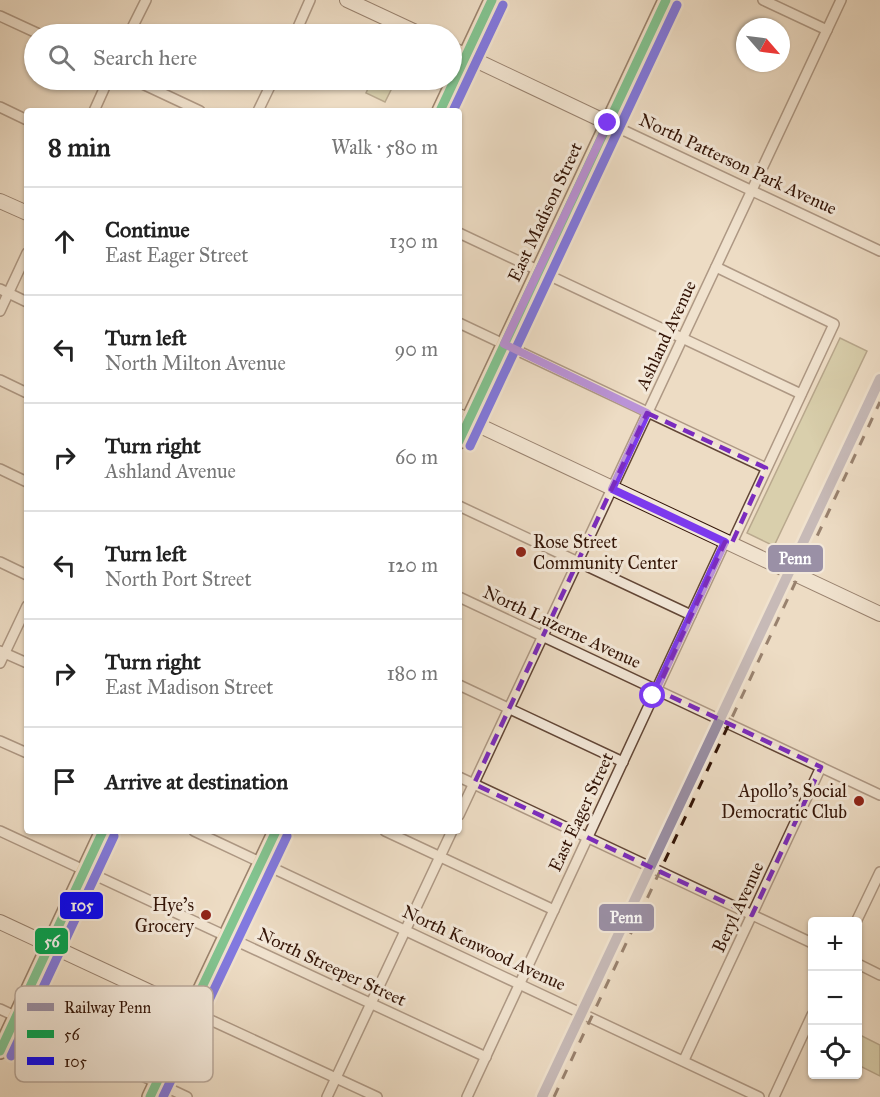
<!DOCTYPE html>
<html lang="en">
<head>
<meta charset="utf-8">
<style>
	:root { --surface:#fff; --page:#f6f6f6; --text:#222; --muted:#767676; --line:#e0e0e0 }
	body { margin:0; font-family:"IM FELL Great Primer",serif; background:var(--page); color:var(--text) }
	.controls { position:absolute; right:18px; bottom:18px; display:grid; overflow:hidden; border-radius:6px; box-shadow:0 2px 4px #0004 }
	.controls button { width:54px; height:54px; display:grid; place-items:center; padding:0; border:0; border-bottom:2px solid var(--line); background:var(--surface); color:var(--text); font:30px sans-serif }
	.compass { position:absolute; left:736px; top:18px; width:54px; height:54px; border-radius:50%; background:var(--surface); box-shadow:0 2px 4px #0004; rotate:118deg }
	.stop { position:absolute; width:18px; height:18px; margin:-14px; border:4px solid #7c3aed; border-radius:50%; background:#fff }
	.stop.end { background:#7c3aed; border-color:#fff; box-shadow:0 2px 6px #0008 }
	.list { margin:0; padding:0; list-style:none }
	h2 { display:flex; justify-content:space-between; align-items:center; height:78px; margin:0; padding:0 24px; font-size:26px }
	h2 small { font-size:20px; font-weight:400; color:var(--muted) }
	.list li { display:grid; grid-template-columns:39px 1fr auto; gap:18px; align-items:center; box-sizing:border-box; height:108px; padding:0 24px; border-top:2px solid var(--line) }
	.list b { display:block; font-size:22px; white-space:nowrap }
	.list p { margin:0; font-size:20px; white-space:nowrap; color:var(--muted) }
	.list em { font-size:20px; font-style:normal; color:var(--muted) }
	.icon { flex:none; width:33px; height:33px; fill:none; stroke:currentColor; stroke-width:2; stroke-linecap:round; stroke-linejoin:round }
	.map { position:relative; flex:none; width:880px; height:1097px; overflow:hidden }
	.search { position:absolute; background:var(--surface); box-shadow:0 2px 4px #0004; left:24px; top:24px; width:438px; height:66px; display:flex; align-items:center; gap:15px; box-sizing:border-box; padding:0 21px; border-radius:33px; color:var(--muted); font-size:22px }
	.panel { position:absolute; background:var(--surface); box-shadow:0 2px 4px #0004; left:24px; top:108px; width:438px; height:726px; border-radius:6px }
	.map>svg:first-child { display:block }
	.green { fill:#c0be8f; stroke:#7a694a; stroke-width:1.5 }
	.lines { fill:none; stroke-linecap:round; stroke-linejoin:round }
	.street-casing { stroke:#624636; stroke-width:12 }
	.secondary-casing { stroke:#331406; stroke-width:16 }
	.primary-casing { stroke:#331406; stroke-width:18 }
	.street { stroke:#f3e8d9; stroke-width:9 }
	.secondary { stroke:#f3e8d9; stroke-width:14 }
	.primary { stroke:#e6be82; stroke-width:15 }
	.rail { stroke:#331406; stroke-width:3; stroke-dasharray:10 10; stroke-linecap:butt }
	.bus-1-casing { stroke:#f3e8d9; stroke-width:14 }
	.bus-2-casing { stroke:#f3e8d9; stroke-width:14 }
	.bus-1 { stroke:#00a651; stroke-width:9 }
	.bus-2 { stroke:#00f; stroke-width:9 }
	.rail-1-casing { stroke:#f3e8d9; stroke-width:15 }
	.rail-1 { stroke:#9a90a6; stroke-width:10 }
	.route { stroke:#7c3aed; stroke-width:8 }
	.marked { fill:none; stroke:#7b2cbf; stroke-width:4.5; stroke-dasharray:12 8; stroke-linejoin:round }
	.poi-dot { fill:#8f2418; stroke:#f3e8d9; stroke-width:2 }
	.labels { text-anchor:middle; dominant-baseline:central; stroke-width:6; stroke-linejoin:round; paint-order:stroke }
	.street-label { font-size:18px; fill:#331406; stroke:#f3e8d9 }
	.poi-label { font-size:18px; fill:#331406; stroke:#f3e8d9; text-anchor:end }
	.key { fill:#f3e8d9; stroke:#b9a89a; stroke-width:1.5 }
	.key-label { font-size:16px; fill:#331406 }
	.line-badge { stroke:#f3e8d9; stroke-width:2 }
	.badge-label { font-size:16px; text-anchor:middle; font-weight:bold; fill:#fff }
</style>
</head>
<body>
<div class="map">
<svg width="880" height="1097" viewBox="0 0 880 1097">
	<rect width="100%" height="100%" fill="#eddcc4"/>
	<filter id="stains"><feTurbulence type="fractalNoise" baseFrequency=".00333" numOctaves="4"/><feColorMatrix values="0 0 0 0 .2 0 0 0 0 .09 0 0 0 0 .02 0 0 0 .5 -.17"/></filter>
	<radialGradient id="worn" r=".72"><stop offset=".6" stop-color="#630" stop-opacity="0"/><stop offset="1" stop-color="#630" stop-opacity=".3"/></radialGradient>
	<!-- green -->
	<g class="green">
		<path d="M 372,80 L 396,80 L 385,102 L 366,93 Z"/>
		<path d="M 840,338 L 867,351 L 774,546 L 747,533 Z"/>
		<path d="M 858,1034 L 880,1045 L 880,1076 L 858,1065 Z"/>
	</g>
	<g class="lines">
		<!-- street casing -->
		<g class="street-casing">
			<g id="street">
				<path d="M 763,0 L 827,30"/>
				<path d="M 0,16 L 39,34"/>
				<path d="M 129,34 L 146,0"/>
				<path d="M 295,34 L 310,0"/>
				<path d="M 134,80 L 200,111"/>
				<path d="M 0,107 L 27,120"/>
				<path d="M 94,111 L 108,80"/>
				<path d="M 258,111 L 273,80"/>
				<path d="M 608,123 L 880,251"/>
				<path d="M 459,233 L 801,394"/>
				<path d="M 716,267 L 834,324 L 731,545"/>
				<path d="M 0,289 L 27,302"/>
				<path d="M 0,311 L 27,253"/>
				<path d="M 459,323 L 766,468"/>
				<path d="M 0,380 L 27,393"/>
				<path d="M 0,469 L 27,482"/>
				<path d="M 459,506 L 691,615"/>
				<path d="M 0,562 L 27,575"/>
				<path d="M 459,597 L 880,795"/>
				<path d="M 0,651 L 27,663"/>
				<path d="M 0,663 L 27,606"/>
				<path d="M 459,685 L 623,762"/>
				<path d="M 0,741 L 27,753"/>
				<path d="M 459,777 L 812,943"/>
				<path d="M 459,815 L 841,0"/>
				<path d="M 0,831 L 486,1057"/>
				<path d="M 194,831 L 759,1097"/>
				<path d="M 385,831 L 554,910"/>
				<path d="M 856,922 L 880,872"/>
				<path d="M 858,964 L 880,975"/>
				<path d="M 0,1009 L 187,1097"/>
				<path d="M 191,1011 L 377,1097"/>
				<path d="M 684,1060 L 821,767"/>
				<path d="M 327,1097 L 452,831"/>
				<path d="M 467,1097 L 725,542"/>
				<path d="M 774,1097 L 812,1015"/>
			</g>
		</g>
		<!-- secondary casing -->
		<g class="secondary-casing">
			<g id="secondary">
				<path d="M 347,0 L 420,34"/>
				<path d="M 452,49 L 608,123"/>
				<path d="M 0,201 L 27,213"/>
				<path d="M 459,416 L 880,614"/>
				<path d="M 0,922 L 191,1011"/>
			</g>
		</g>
		<!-- primary casing -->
		<g class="primary-casing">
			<g id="primary">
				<path d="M 440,111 L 492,0"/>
				<path d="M 459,441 L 666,0"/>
				<path d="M 0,1051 L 103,831"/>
				<path d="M 150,1097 L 276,831"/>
			</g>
		</g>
		<!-- street -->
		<use href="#street" class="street"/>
		<!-- secondary -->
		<use href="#secondary" class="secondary"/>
		<!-- primary -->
		<use href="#primary" class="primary"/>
		<!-- rail -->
		<path class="rail" d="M 554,1097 L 880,402"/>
		<!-- bus-1 casing -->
		<g class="bus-1-casing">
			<g id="bus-1">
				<path d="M 440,111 L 492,0"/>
				<path d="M 459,441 L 666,0"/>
				<path d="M 0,1051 L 103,831"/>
				<path d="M 150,1097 L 276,831"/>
			</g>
		</g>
		<!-- bus-2 casing -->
		<g class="bus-2-casing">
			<g id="bus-2">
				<path d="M 453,111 L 503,5"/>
				<path d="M 470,446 L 677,5"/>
				<path d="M 11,1056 L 114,836"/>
				<path d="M 163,1097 L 287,836"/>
			</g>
		</g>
		<!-- bus-1 -->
		<use href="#bus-1" class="bus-1"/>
		<!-- bus-2 -->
		<use href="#bus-2" class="bus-2"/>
		<!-- rail-1 casing -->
		<g class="rail-1-casing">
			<path id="rail-1" d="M 542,1097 L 880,379"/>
		</g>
		<!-- rail-1 -->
		<use href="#rail-1" class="rail-1"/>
	</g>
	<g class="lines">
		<!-- route -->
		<path class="route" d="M 608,123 L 504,344 L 647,413 L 612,489 L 725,542 L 653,696"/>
	</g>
	<!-- marked area -->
	<path d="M0 0H880V1097H0ZM 647,413 L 766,468 L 731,545 L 725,542 L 657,690 L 821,767 L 752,915 L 474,784 Z" fill="#eddcc4" fill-opacity=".55" fill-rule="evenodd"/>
	<path class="marked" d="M 647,413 L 766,468 L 731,545 L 725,542 L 657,690 L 821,767 L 752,915 L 474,784 Z"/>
	<!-- markers -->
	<g class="poi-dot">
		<circle cx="521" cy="552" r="6"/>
		<circle cx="859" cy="801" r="6"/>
		<circle cx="206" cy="915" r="6"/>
	</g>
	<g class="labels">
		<!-- street labels -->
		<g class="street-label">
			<text transform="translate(738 164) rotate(25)">North Patterson Park Avenue</text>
			<text transform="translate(545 212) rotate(-65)">East Madison Street</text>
			<text transform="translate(666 335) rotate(-65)">Ashland Avenue</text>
			<text transform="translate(562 627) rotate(25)">North Luzerne Avenue</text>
			<text transform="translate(581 812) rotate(-65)">East Eager Street</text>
			<text transform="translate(738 907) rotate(-65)">Beryl Avenue</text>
			<text transform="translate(484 948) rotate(25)">North Kenwood Avenue</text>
			<text transform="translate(332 967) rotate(25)">North Streeper Street</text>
		</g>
		<!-- poi labels -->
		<g class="poi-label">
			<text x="533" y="542" text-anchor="start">Rose Street<tspan x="533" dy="21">Community Center</tspan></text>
			<text x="847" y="791">Apollo’s Social<tspan x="847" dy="21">Democratic Club</tspan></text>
			<text x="194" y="905">Hye's<tspan x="194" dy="21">Grocery</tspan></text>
		</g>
	</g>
	<!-- legend -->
	<rect x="15" y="986" width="198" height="96" rx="9" class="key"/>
	<rect x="27" y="1003" width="27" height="8" fill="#9a90a6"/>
	<rect x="27" y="1030" width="27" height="8" fill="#00a651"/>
	<rect x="27" y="1057" width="27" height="8" fill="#00f"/>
	<g class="key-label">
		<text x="64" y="1013">Railway Penn</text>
		<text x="64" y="1040">56</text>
		<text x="64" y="1067">105</text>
	</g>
	<g class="line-badge">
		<rect x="767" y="544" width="57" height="29" rx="6" fill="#9a90a6"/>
		<rect x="59" y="891" width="45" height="29" rx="6" fill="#00f"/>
		<rect x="598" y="903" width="57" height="29" rx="6" fill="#9a90a6"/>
		<rect x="34" y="927" width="35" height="28" rx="6" fill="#00a651"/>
	</g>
	<g class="badge-label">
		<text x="795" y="564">Penn</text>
		<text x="82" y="911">105</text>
		<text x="626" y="923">Penn</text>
		<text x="52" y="947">56</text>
	</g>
	<rect width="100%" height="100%" filter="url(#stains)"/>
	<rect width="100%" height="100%" fill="url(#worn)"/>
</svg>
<div class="controls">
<button>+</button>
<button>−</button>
<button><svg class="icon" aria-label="locate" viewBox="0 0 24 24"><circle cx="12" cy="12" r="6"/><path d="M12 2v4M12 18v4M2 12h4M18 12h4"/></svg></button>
</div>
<svg class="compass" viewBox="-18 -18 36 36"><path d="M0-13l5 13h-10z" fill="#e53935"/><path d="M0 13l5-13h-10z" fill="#767676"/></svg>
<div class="stop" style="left:653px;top:696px"></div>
<div class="stop end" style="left:608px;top:123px"></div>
<div class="search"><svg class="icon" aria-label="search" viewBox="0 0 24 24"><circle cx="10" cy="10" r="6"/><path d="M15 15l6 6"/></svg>Search here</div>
<section class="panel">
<h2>8 min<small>Walk · 580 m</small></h2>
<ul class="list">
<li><svg class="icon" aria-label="ahead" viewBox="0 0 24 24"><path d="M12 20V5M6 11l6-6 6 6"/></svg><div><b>Continue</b><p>East Eager Street</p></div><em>130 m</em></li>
<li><svg class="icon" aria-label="left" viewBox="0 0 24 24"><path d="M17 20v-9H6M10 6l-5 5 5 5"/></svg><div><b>Turn left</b><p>North Milton Avenue</p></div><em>90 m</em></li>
<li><svg class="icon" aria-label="right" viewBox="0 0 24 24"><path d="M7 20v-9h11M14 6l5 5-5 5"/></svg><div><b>Turn right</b><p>Ashland Avenue</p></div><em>60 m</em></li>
<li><svg class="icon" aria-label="left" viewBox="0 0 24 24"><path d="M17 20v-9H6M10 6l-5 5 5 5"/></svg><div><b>Turn left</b><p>North Port Street</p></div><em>120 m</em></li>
<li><svg class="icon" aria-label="right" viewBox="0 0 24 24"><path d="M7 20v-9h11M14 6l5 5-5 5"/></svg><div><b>Turn right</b><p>East Madison Street</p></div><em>180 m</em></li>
<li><svg class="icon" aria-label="arrive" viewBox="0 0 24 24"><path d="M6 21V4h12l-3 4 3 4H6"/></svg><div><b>Arrive at destination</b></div></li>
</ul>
</section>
</div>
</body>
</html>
